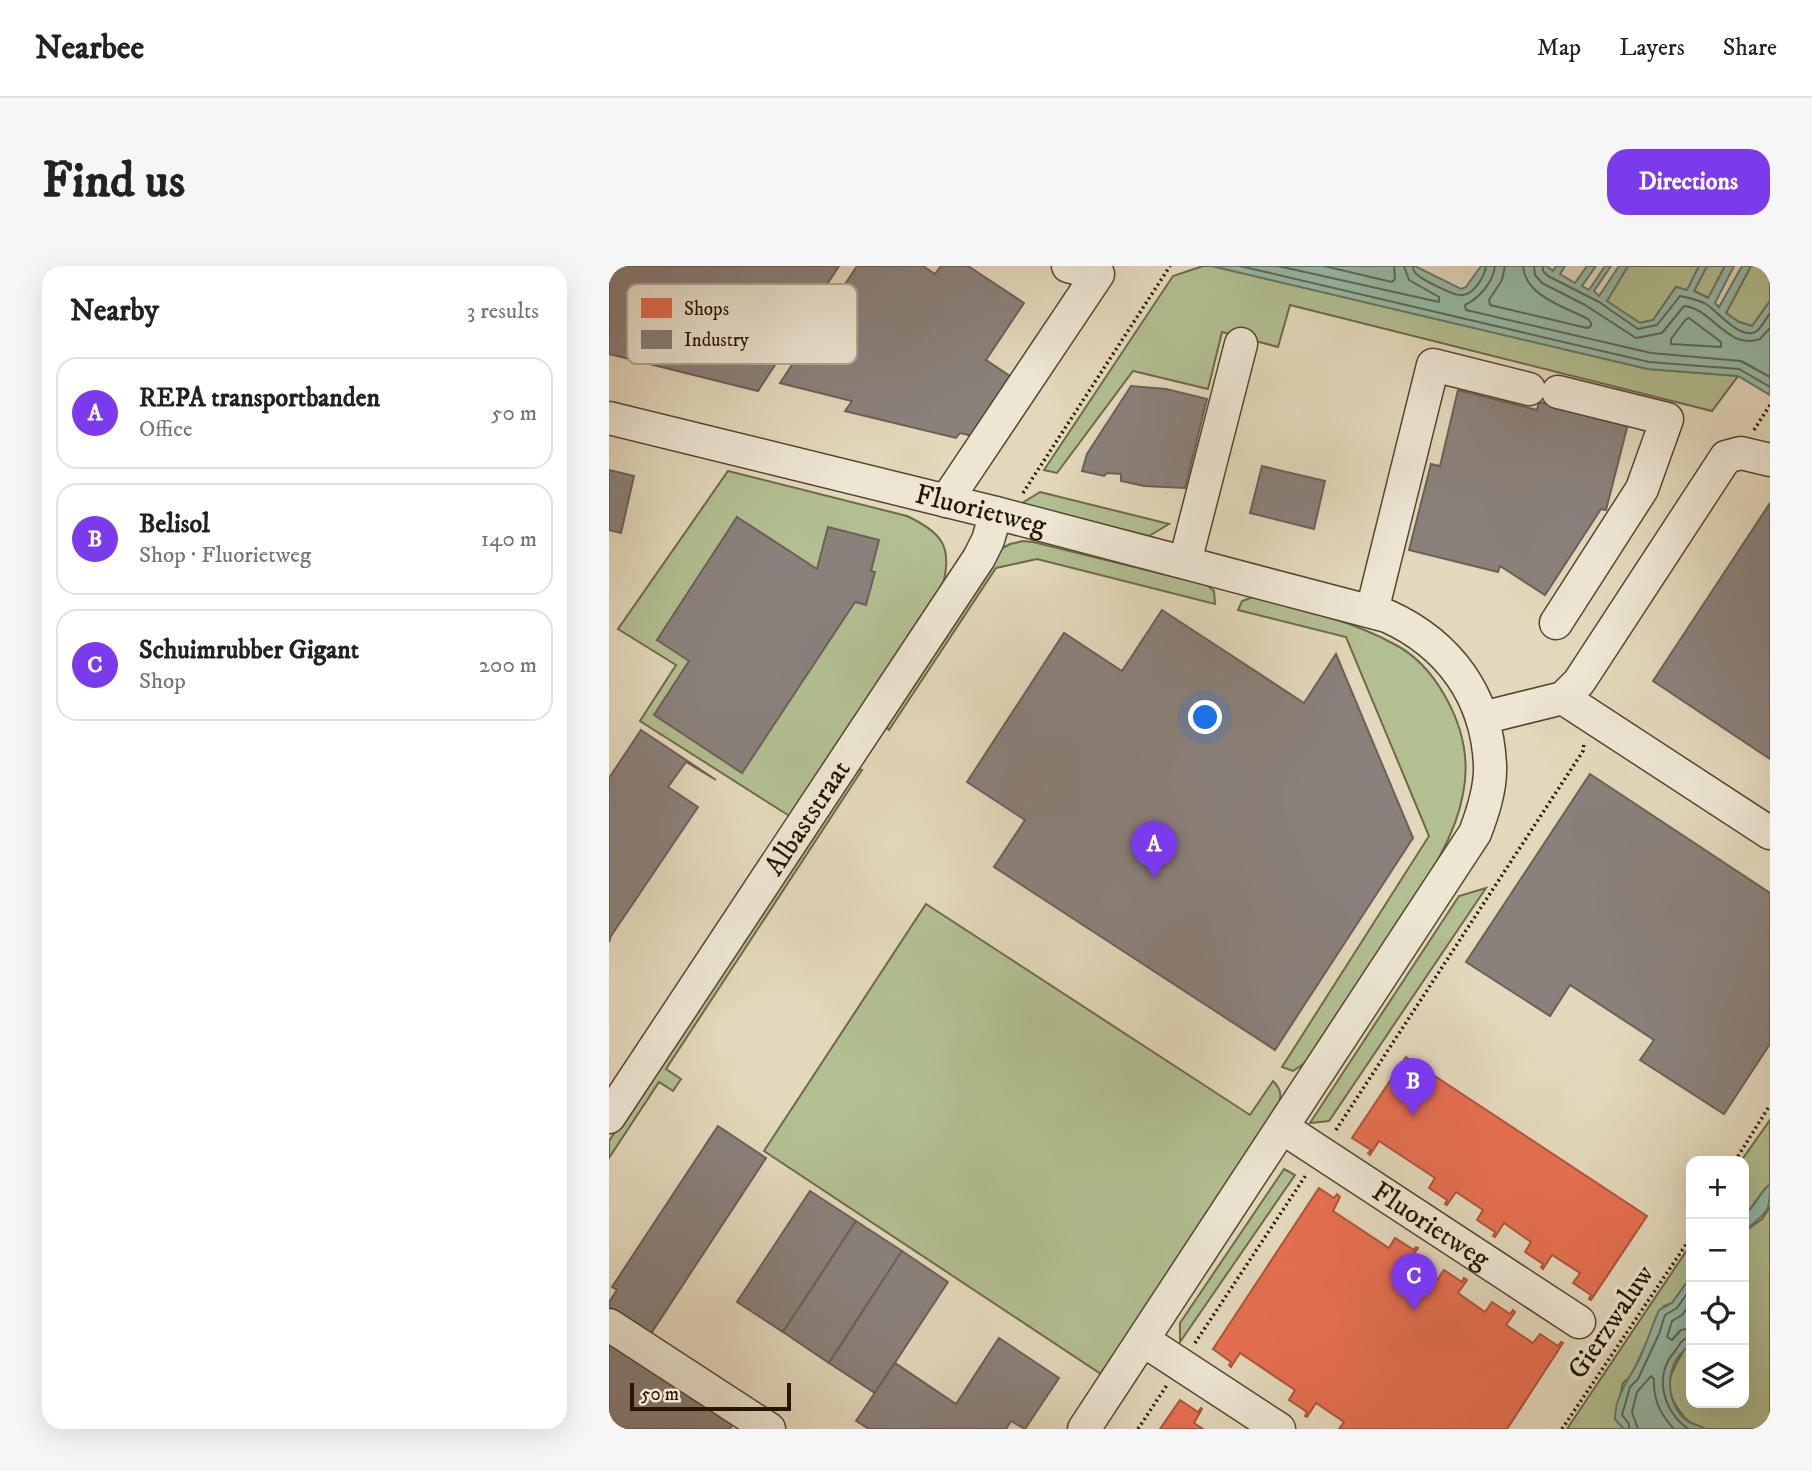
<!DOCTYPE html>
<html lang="en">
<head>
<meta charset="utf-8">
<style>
	:root { --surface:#fff; --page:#f6f6f6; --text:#222; --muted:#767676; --line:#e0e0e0; --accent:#7c3aed }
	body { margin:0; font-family:"IM FELL DW Pica",serif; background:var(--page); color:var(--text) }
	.controls { position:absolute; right:21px; bottom:21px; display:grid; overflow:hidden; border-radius:14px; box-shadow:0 7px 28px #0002 }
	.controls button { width:63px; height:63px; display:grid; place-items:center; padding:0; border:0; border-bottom:2px solid var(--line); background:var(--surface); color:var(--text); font:35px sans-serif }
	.scale { position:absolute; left:21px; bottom:18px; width:161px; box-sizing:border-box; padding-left:7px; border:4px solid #281401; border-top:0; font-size:19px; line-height:24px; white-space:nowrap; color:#281401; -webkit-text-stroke:5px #ede6d3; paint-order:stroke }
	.you { position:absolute; left:597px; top:452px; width:24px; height:24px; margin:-18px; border:5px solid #fff; border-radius:50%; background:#1a73e8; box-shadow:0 0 0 10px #1a73e833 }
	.badge { display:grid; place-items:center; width:46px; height:46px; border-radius:50%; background:var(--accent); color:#fff; font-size:23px; font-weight:700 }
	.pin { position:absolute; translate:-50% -58px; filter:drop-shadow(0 2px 4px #0008) }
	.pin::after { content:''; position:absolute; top:37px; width:24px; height:21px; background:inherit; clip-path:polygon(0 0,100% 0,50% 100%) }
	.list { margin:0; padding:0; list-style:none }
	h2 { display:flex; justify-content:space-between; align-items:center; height:91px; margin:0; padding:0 28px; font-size:30px }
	h2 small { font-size:23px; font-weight:400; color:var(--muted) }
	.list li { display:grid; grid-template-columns:46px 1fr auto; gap:21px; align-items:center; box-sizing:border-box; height:112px; margin:0 14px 14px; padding:0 14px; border:2px solid var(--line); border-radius:21px }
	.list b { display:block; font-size:26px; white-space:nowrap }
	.list p { margin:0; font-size:23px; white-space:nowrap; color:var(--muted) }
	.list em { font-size:23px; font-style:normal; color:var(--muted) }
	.icon { flex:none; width:38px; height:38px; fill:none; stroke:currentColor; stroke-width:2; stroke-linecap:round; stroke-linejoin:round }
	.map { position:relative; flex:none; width:1161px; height:1163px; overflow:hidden; border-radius:21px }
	header { display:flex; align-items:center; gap:42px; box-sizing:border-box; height:98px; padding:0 35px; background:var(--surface); border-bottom:2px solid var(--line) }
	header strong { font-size:33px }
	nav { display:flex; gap:38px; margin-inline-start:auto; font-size:24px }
	.intro { display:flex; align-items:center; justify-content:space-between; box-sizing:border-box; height:168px; padding:0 42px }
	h1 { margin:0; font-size:49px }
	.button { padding:18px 32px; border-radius:21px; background:var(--accent); color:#fff; font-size:24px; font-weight:700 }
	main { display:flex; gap:42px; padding:0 42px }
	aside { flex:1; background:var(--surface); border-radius:21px; box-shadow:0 7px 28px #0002 }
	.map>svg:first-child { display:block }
	.green { fill:#b2bf91; stroke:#6d6a49; stroke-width:2 }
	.water { fill:#96bbaa; stroke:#6a7866; stroke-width:2 }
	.shops { fill:#e76f51; stroke:#ae5439; stroke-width:2 }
	.industry { fill:#8a817c; stroke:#6d6057; stroke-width:2 }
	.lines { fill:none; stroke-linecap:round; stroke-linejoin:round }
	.shore { stroke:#5f6856; stroke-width:2 }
	.minor-casing { stroke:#574530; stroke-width:35 }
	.path { stroke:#281401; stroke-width:3.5; stroke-dasharray:2 3.5; stroke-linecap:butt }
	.minor { stroke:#ede6d3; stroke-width:32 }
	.labels { text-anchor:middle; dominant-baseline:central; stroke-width:7; stroke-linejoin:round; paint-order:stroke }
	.street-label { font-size:28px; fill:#281401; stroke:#ede6d3 }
	.key { fill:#ede6d3; stroke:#b2a794; stroke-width:2 }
	.key-label { font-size:19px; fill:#281401 }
</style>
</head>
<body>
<header>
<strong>Nearbee</strong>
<nav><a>Map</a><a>Layers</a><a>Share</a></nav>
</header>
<div class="intro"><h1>Find us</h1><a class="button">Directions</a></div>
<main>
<aside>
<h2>Nearby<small>3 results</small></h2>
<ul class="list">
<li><span class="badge">A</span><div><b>REPA transportbanden</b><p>Office</p></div><em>50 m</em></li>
<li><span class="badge">B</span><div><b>Belisol</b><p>Shop · Fluorietweg</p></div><em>140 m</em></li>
<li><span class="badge">C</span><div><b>Schuimrubber Gigant</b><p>Shop</p></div><em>200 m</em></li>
</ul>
</aside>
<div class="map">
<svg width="1161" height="1163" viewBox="0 0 1161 1163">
	<rect width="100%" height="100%" fill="#e3d8bb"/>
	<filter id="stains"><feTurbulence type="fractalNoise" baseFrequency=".00286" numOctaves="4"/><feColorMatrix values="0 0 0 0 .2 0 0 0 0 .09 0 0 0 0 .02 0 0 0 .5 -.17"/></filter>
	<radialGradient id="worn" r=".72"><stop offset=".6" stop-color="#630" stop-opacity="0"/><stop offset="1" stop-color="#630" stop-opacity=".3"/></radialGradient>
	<!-- green -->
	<g class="green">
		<path d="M 594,0 L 603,0 L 1039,103 L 1129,110 L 1103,145 L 681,39 L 669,81 L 613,66 L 599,123 L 524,105 L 448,207 L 435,204 L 564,10 Z"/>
		<path d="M 1019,0 L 1090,0 L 1078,25 L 1067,21 L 1044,54 L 1031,57 L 997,35 Z"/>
		<path d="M 1098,0 L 1116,0 L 1100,32 L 1085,25 Z"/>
		<path d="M 1142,0 L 1161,0 L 1161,35 L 1143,60 L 1130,56 L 1117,47 Z"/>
		<path d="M 119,205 L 298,250 C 332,266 344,280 334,318 L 182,551 L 31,455 L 67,399 L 9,363 Z"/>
		<path d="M 431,226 L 560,258 L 540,270 L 410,239 Z"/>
		<path d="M 414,275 L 424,276 L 598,319 L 605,325 L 606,338 L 428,293 L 387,302 L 280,464 L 276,460 L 390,284 L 401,278 Z"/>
		<path d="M 644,331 C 692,343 741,354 785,378 C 807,389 824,409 836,430 C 853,460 861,494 854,528 C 845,579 809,625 781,668 C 753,711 725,754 696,797 L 684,805 L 673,801 L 820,570 L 737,371 L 629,344 L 633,335 Z"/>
		<path d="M 249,503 L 253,504 L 57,803 L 72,813 L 64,825 L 50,816 L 0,892 L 0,875 L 244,504 Z"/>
		<path d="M 877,622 L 720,855 L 701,857 L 850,630 Z"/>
		<path d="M 317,638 L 641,849 L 664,815 C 671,822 673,828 670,838 L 492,1108 L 155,885 Z"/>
		<path d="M 1161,854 L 1161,918 C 1150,927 1146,940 1135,949 L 1135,895 L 1132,895 Z"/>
		<path d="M 675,903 L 686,909 L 571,1076 L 571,1057 Z"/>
		<path d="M 1161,941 L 1161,1163 L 1096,1163 C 1091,1159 1087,1160 1081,1156 C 1077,1154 1073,1148 1070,1144 C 1049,1116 1068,1097 1082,1073 L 1082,1137 L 1135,1137 L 1135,966 L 1153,953 Z"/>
		<path d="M 1082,978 L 1082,1006 L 1078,1016 L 1063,1037 L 1055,1040 L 1045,1057 L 1043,1065 L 1022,1110 L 1014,1117 L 1006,1153 L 1015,1163 L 958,1163 Z"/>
	</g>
	<!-- water -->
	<g class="water">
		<path d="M 603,0 L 806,0 L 852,23 L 857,21 L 872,0 L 938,0 L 944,5 L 947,0 L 956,0 L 951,8 L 966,17 L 978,0 L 987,0 L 973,20 L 980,24 L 996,0 L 1002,0 L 985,25 L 990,30 L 1010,0 L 1019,0 L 998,35 L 1031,57 L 1044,54 L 1067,21 L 1078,24 L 1090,0 L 1098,0 L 1085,25 L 1099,32 L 1116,0 L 1125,0 L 1106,37 L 1110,41 L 1133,0 L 1142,0 L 1117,47 L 1130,56 L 1143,60 L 1161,35 L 1161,129 L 1129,110 L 1039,103 Z"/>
		<path d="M 1161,918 C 1161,953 1156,944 1135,966 L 1135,949 C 1147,940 1150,927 1161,918 Z"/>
		<path d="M 1082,1006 C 1082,1026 1086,1051 1082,1072 C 1081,1081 1072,1086 1067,1094 C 1056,1114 1060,1145 1082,1157 C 1087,1160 1091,1159 1096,1163 L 1015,1163 L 1006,1153 C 1006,1129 1021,1112 1031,1092 C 1038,1076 1043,1060 1050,1044 L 1063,1037 L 1078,1016 Z"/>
	</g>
	<!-- shops -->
	<g class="shops">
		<path d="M 797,791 L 1038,950 L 982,1034 L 980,1033 L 982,1029 L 964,1017 L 971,1007 L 943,989 L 934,1003 L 932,1001 L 934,998 L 916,986 L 922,976 L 895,957 L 886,971 L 884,970 L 886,966 L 868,954 L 874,944 L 847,926 L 838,939 L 836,938 L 838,934 L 820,922 L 826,912 L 770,875 L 761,889 L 759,887 L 762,884 L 743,872 Z"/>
		<path d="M 710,922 L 725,932 L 728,928 L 731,931 L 724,945 L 780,982 L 786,972 L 805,984 L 807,981 L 809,982 L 800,996 L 828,1014 L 835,1004 L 853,1016 L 855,1012 L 858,1014 L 849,1027 L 876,1046 L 883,1036 L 901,1048 L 904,1044 L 906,1046 L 897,1059 L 924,1077 L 931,1068 L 949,1080 L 952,1076 L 954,1077 L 898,1163 L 730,1163 L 735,1156 L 707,1137 L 698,1151 L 696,1150 L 698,1146 L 680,1134 L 686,1124 L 631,1087 L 622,1101 L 620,1099 L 622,1096 L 604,1083 Z"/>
		<path d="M 571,1134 L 589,1146 L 592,1142 L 593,1143 L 585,1157 L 594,1163 L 551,1163 Z"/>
	</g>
	<!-- industry -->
	<g class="industry">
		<path d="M 0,0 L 230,0 L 149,125 L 0,88 Z"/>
		<path d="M 248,0 L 314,0 L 326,8 L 332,0 L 359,0 L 415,37 L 377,94 L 407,114 L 368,171 L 351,167 L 347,172 L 236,145 L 243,135 L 171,117 Z"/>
		<path d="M 522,120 L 557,123 L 598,133 L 576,222 L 535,220 L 512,215 L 512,208 L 498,207 L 495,210 L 473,205 L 478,188 Z"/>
		<path d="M 849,124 L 928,144 L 930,136 L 1019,158 L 997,244 L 992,243 L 936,329 L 891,300 L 889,306 L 800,284 L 822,198 L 831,200 Z"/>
		<path d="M 653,200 L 716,215 L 705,263 L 641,247 Z"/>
		<path d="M 0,204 L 25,210 L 12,267 L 0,264 Z"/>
		<path d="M 1161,237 L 1161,493 L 1044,415 Z"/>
		<path d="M 128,251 L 208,303 L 219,261 L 270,274 L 262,305 L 266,306 L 257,339 L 246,336 L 133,507 L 45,449 L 80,395 L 48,374 Z"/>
		<path d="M 553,344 L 695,437 L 727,388 L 804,572 L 666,784 L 385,601 L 416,554 L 358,516 L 455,367 L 513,405 Z"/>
		<path d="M 32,464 L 107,514 L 77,496 L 59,521 L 89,541 L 2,670 L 0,676 L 0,512 Z"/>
		<path d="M 981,508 L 1161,627 L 1161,778 L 1115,848 L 1031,794 L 1045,774 L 961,719 L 941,750 L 857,696 Z"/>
		<path d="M 109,860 L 157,892 L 41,1069 L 0,1042 L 0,1036 L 8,1024 L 3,1021 Z"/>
		<path d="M 201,925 L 247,955 L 174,1066 L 128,1036 Z"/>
		<path d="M 247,955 L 293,985 L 220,1097 L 174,1066 Z"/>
		<path d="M 293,985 L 339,1016 L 266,1127 L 220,1097 Z"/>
		<path d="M 390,1072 L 450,1112 L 416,1163 L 402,1155 L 397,1163 L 260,1163 L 247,1155 L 286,1097 L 347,1138 Z"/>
		<path d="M 0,1074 L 125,1156 L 121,1163 L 0,1163 Z"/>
	</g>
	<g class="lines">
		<!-- shore -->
		<g class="shore">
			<path d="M 631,0 L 1040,96 L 1130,103 L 1161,121"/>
			<path d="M 669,0 L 830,36 L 830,31 L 800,14 L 795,0"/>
			<path d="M 715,0 L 783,16 L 786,13 L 785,0"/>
			<path d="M 804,0 C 804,2 804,4 805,5 C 808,12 847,31 854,29 C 865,28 876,10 877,0"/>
			<path d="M 886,0 C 884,17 870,32 856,39 L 857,44 L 1042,87 L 1132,95 L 1161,111"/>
			<path d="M 896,0 L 893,14 L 880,34 L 881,39 L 978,62 L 982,60 L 982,57 L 979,53 C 956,41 916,30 914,0"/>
			<path d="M 925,0 L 926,9 L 933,17 L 976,39 L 1027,72 L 1053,67 L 1075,40 C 1103,42 1119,85 1151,73 L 1161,62"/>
			<path d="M 934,0 L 934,5 L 939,10 L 990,36 L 1029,63 L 1048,59 L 1071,30 C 1080,32 1088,33 1097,38 C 1107,44 1133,76 1148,65 C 1153,61 1157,52 1161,47"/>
			<path d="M 1080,52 L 1112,76 L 1112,81 L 1062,78 L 1062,73 L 1077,53 Z"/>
			<path d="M 1082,1037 L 1073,1049 L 1063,1055 L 1058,1071 L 1063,1074 L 1072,1064 L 1082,1062"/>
			<path d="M 1020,1163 L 1020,1158 L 1013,1149 L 1021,1121 L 1029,1113 L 1050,1068 L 1056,1049 L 1068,1042 L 1082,1022"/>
			<path d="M 1029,1163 L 1023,1146 L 1028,1126 L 1042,1110 L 1045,1113 C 1044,1133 1051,1148 1065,1163"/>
			<path d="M 1079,1163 C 1054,1144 1044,1110 1066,1085 C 1071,1078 1073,1072 1082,1071"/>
		</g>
		<!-- minor casing -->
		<g class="minor-casing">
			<g id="minor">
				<path id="s1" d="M 0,152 L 387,247 L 778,350 C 840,378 878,430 881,499 C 882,522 874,546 866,567 L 475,1163"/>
				<path d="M 337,235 L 489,8 L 459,0"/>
				<path d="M 576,296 L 632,78"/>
				<path d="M 763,345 L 824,99 L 920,123"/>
				<path d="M 947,357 L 1033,223 L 1058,153 L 949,126"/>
				<path d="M 954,432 L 1161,567"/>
				<path d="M 873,452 L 954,432 L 970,416 L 1117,191 L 1132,187 L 1161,194"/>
				<path id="s2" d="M 0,851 L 370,292 L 379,274 L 387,247"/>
				<path id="s3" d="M 674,862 L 970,1056"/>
				<path d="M 0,1059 L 160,1163"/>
				<path d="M 534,1074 L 670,1163"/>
			</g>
		</g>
		<!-- path -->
		<g class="path">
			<path d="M 1145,164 L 1161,139"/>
			<path d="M 414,227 L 561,0"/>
			<path d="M 727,864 L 974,485 L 975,477"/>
			<path d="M 1126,895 L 1161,839"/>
			<path d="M 586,1077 L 697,909"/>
			<path d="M 529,1163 L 558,1119"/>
			<path d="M 953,1163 L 1082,971"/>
		</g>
		<!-- minor -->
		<use href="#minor" class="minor"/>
	</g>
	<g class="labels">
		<!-- street labels -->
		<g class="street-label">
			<text stroke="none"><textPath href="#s1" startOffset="383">Fluorietweg</textPath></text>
			<text stroke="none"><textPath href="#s2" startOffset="359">Albaststraat</textPath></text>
			<text stroke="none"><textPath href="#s3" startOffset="177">Fluorietweg</textPath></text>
			<text transform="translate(1002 1056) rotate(-56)">Gierzwaluw</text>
		</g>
	</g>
	<!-- legend -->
	<rect x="18" y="18" width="230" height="80" rx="10" class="key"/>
	<rect x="32" y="32" width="31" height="20" fill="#e76f51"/>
	<rect x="32" y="64" width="31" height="19" fill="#8a817c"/>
	<g class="key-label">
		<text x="75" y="49">Shops</text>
		<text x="75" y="80">Industry</text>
	</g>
	<rect width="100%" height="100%" filter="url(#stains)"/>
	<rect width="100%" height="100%" fill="url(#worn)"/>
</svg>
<div class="controls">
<button>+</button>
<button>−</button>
<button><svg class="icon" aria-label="locate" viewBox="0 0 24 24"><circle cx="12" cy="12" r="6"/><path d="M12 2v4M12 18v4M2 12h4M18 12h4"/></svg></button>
<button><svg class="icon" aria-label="layers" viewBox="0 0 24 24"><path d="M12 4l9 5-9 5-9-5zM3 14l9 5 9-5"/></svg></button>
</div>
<div class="scale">50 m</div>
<div class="you"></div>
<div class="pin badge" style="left:545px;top:613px">A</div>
<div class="pin badge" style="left:804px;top:850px">B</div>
<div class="pin badge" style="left:805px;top:1045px">C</div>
</div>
</main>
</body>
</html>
